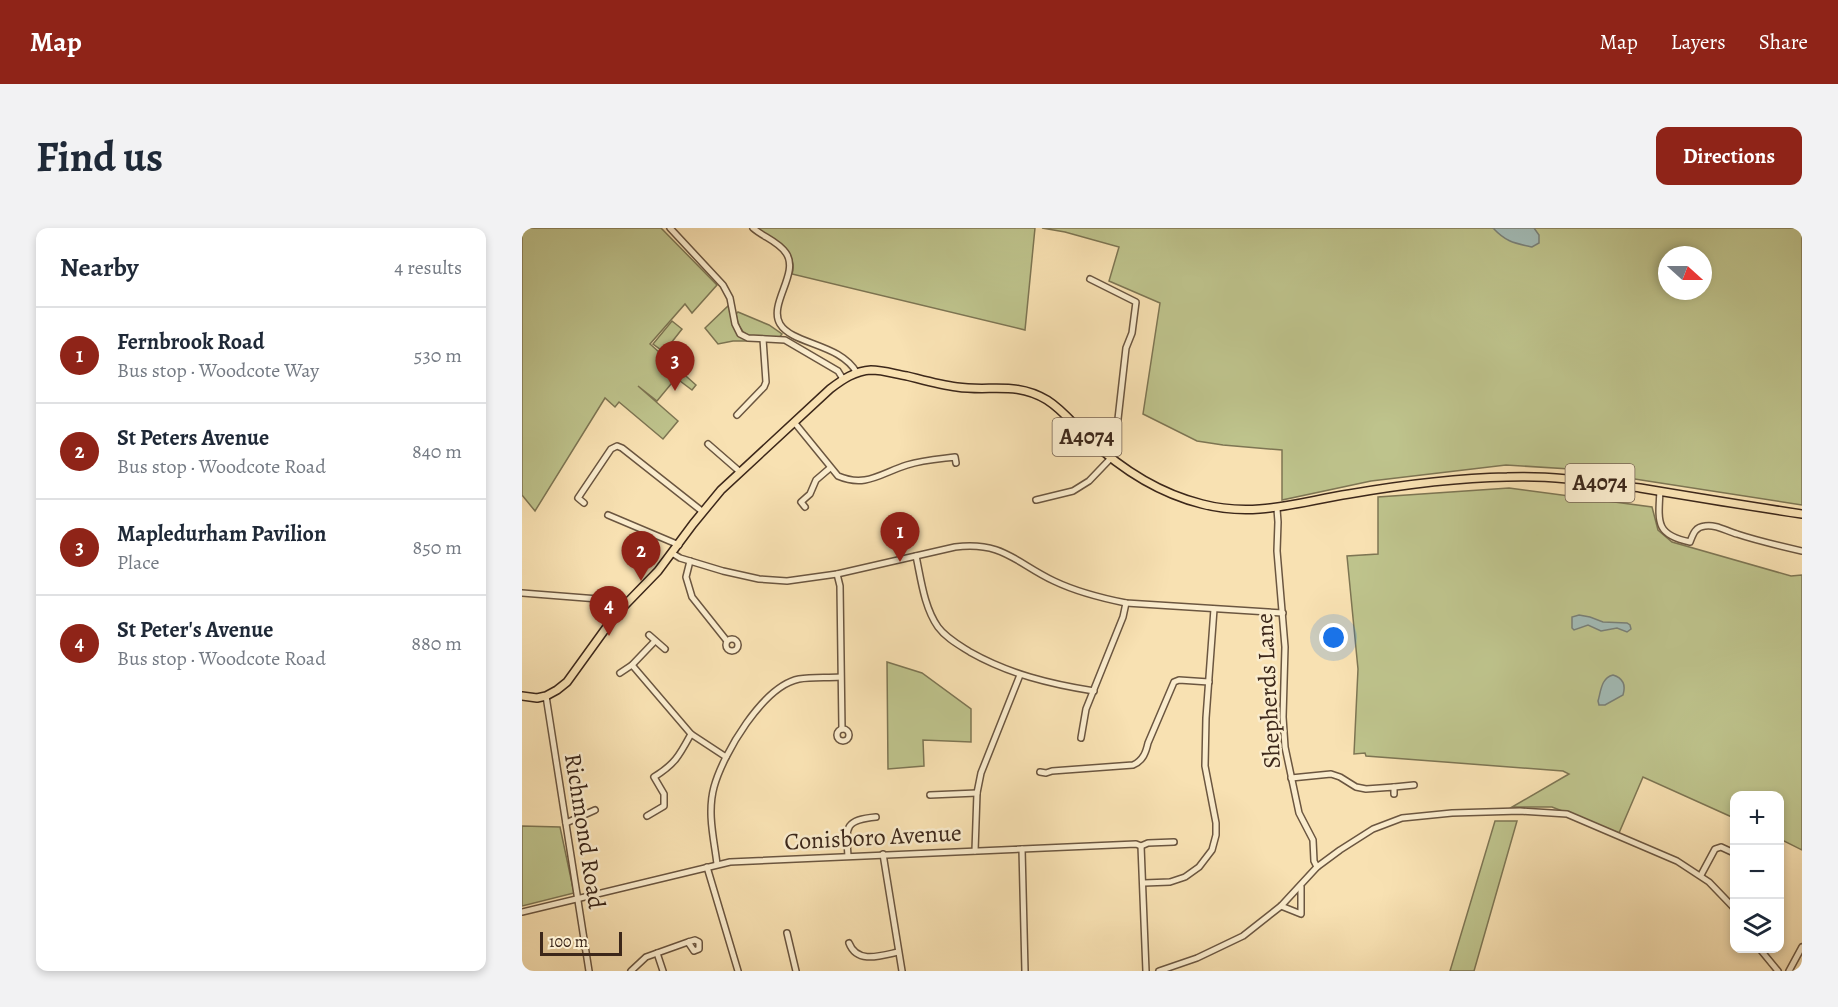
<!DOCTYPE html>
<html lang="en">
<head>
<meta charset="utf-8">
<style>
	:root { --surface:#fff; --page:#f2f2f3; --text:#1f2937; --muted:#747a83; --line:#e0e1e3; --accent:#8f2418 }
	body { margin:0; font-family:Alegreya,serif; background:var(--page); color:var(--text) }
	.controls { position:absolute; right:18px; bottom:18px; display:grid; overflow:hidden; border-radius:12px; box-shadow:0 3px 9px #0003 }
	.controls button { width:54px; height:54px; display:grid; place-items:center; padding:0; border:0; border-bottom:2px solid var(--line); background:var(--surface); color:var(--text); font:30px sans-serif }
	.compass { position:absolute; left:1136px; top:18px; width:54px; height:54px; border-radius:50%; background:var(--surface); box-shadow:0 3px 9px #0003; rotate:111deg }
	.scale { position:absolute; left:18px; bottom:15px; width:82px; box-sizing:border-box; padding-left:6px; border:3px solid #3c271a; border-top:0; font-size:16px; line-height:21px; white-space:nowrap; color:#3c271a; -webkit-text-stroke:4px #faeccd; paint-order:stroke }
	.you { position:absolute; left:812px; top:410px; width:21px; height:21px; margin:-15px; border:4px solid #fff; border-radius:50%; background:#1a73e8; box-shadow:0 0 0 9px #1a73e833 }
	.badge { display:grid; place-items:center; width:39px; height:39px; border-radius:50%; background:var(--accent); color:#fff; font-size:20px; font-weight:700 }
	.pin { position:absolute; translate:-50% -50px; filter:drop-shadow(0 2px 3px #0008) }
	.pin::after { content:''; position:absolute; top:32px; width:21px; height:18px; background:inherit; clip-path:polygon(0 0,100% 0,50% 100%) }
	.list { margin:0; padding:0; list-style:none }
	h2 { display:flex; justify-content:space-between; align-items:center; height:78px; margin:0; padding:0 24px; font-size:26px }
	h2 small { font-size:20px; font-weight:400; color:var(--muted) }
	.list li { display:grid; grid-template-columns:39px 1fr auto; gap:18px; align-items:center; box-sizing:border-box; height:96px; padding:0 24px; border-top:2px solid var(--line) }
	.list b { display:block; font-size:22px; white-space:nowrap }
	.list p { margin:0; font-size:20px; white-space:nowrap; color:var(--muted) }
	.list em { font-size:20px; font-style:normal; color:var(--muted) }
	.icon { flex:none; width:33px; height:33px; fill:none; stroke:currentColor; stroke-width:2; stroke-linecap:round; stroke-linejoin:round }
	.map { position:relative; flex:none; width:1280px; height:743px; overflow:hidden; border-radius:12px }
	header { display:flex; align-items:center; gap:36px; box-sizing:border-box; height:84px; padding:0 30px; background:var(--accent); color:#fff }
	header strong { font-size:28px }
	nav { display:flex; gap:33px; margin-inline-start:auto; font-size:21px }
	.intro { display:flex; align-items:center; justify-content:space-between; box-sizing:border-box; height:144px; padding:0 36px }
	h1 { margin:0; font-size:42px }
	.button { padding:15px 27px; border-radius:12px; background:var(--accent); color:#fff; font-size:21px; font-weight:700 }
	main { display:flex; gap:36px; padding:0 36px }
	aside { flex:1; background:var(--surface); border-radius:12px; box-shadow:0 3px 9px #0003 }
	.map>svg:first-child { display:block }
	.green { fill:#bec38c; stroke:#7d7553; stroke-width:1.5; fill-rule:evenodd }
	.water { fill:#a2bbb6; stroke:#798078; stroke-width:1.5 }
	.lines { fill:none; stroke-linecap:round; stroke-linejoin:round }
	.minor-casing { stroke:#6b5640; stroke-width:8 }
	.major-casing { stroke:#3c271a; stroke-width:10 }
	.minor { stroke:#faeccd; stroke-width:5 }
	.major { stroke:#f8e1b2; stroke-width:7 }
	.labels { text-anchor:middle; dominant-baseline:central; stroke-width:5; stroke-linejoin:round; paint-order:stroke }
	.shield { fill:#faeccd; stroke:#756250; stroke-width:1.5 }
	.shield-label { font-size:22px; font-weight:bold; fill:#3c271a }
	.street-label { font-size:24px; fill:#3c271a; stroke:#faeccd }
</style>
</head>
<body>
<header>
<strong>Map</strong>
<nav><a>Map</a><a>Layers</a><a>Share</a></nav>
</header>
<div class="intro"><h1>Find us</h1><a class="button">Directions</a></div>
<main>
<aside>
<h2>Nearby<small>4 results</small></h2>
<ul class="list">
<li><span class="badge">1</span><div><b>Fernbrook Road</b><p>Bus stop · Woodcote Way</p></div><em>530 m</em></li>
<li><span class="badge">2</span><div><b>St Peters Avenue</b><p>Bus stop · Woodcote Road</p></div><em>840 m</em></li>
<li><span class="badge">3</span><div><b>Mapledurham Pavilion</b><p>Place</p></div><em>850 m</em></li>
<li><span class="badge">4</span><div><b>St Peter's Avenue</b><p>Bus stop · Woodcote Road</p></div><em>880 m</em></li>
</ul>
</aside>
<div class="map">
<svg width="1280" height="743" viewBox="0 0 1280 743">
	<rect width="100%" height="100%" fill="#f8e1b2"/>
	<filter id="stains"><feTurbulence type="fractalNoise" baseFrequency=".00333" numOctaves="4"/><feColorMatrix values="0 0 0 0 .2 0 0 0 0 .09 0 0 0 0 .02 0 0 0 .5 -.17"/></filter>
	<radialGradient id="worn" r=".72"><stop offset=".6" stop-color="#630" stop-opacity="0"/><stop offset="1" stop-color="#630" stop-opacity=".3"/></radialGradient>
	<!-- green -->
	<g class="green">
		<path d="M 4,0 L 139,0 L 195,57 L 170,85 L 163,76 L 128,116 L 174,157 L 170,162 L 154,150 L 135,173 L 116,158 L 156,193 L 141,211 L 97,174 L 93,179 L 83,170 L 13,283 L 0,267 L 0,5 Z"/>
		<path d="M 234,0 L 513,0 L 503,102 L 270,46 C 277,23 249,10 234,0 Z"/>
		<path d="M 520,0 L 1280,0 L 1280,277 L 1048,241 L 984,237 L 849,253 L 760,272 L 760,222 L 701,217 L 675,213 L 621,186 L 638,75 L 587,53 L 597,19 L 543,4 ZM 1145,27 L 1181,27 L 1181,63 L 1145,63 Z"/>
		<path d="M 206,78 C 215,92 206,104 226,113 L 211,113 L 196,116 L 183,100 Z"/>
		<path d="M 216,84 L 247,97 L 260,106 L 257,110 C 234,108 218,114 214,86 Z"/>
		<path d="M 150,93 L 160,101 L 142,124 L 131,116 Z"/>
		<path d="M 987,260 L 1130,279 L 1136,302 L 1150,314 L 1269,348 L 1280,347 L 1280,622 L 1258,611 L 1258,568 L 1212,568 L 1212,590 L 1121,549 L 1097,605 L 1030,579 L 990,579 L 1047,546 L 1041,543 L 844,528 L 843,525 L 832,526 L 836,441 L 825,328 L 856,326 L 856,269 Z"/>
		<path d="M 365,434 L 400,445 L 449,481 L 449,514 L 401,512 L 402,538 L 366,541 Z"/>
		<path d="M 973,593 L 995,593 L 952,743 L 928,743 Z"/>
		<path d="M 0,598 L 38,599 L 52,665 L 0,678 Z"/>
	</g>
	<!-- water -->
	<g class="water">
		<path d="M 971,0 L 1012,0 L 1017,7 L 1017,15 L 1010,19 C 992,15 984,14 971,0 Z"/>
		<path d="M 1057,387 L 1068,389 L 1081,394 L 1105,395 L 1108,397 L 1109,401 L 1105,404 L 1095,400 L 1079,403 L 1066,397 L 1052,402 L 1050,400 L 1050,389 Z"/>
		<path d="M 1091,447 C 1101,450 1104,457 1101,467 L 1083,477 L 1077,477 L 1076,473 C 1079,463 1079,450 1091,447 Z"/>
	</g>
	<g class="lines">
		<!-- minor casing -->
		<g class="minor-casing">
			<g id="minor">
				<path d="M 148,0 L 201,57 L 208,70 L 213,96 L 218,106 L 226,110 L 263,112 L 316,143 L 321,151"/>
				<path d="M 231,0 C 241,9 256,13 264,25 C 278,45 246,76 258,96 C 271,117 318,115 335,145"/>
				<path d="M 568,51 L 614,74 L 610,105 L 604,120 L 596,191 L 592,203 L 580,222"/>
				<path d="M 215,187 L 242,159 L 244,154 L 241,111"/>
				<path d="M 272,194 L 316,248 C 344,260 359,245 385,237 C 401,232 417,231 433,229 L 434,235"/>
				<path d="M 186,216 L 217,243"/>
				<path d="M 1138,263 C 1136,295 1134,307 1168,314 C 1171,306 1173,299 1183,298 C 1194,296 1204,303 1215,306 C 1236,313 1258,318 1280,323"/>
				<path d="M 514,272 L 551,263 L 567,253 L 589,230"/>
				<path d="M 62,275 L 56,270 L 89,221 L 95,218 L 100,220 L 181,284"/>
				<path d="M 283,279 L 279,274 L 288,266 L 294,252 L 308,240"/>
				<path d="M 755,281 L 756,294 L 755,323 L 763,419 L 761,489 L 763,519 L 777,585 L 791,612 L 792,633 L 795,639"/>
				<path d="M 86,287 L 157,317"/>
				<path d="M 150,325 L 158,330 L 201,343 L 237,351 L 265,353 L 315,346 L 433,319 C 481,313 494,335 532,353 C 555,364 579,370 604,375 L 761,385"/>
				<path d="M 394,328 C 399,351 402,379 416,399 C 424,410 437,417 448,424 C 487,446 528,456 572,463"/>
				<path d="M 168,333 L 164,349 L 170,369 L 205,413"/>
				<path d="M 315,346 L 318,358 L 320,501"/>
				<path d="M 0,365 L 89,372 L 103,377"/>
				<path d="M 127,407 L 143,421"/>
				<circle cx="210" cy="417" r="6"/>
				<path d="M 110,437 L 132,414"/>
				<path d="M 98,445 L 110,437 L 169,506 L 204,529"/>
				<path d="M 24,468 L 67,743"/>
				<circle cx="321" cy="507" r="6"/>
				<path d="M 559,510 L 564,481 L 601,389 L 604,375"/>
				<path d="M 518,544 L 524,545 L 530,543 L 611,537 C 621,533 624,524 626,515 L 652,454 L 657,452 L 687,454"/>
				<path d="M 769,550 L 809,546 L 818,549 L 834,559 L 844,561 L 872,559 L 872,566"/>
				<path d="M 872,559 L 892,557"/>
				<path d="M 408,567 L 455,565"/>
				<path d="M 125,588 L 142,578 L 142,566 L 132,549 C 153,536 157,528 169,506"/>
				<path d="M 44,595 L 73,582"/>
				<path d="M 619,618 L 624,743"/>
				<path d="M 500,621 L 503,743"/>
				<path d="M 453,623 L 455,565 L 459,545 L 498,447"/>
				<path d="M 361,626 L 380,743"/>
				<path d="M 326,628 C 324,599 322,592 354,589"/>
				<path d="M 195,636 C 192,611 185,585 192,559 C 201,526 241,458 277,451 C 290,449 305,450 318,449"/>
				<path d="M 185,639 L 216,743"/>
				<path d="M 1179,647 L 1193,621 L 1199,619 L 1212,625"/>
				<path d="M 622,655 L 648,654 L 663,649 L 677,639 L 690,622 L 694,607 L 694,595 L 683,538 L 684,490 L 692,381"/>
				<path d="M 759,678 L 779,686 L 779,659"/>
				<path d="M 0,684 L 208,634 L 614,616 L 619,618 L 626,615 L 652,614"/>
				<path d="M 265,705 L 274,743"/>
				<path d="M 327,715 C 335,736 358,728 376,724"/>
				<path d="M 1237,720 L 1256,743"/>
				<path d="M 135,725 L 141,743"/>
				<path d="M 109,743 L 124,729 L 166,714 L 173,712 L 177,714 L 177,721 L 172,723 L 166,714"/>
				<path d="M 637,743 L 675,730 L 721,708 L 759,678 L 795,639 L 818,622 L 851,601 L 880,590 L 930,585 L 998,583 L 1045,586 L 1155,633 L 1187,654 L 1212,680"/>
				<path d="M 1267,743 L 1280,719"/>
			</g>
		</g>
		<!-- major casing -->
		<g class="major-casing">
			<path id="major" d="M 0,468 L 15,470 L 24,468 L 35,462 L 45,454 L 84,400 L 103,377 L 136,343 L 171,296 L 199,262 L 308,161 C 321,151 333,143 349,142 C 361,142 373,146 385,148 C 401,152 418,157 435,159 C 468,164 493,153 525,172 C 541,182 552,197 566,210 C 599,241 636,265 680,276 C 733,290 776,274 827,266 C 879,257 932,250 985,249 C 1029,247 1074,254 1118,260 C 1172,269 1226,278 1280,286"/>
		</g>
		<!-- minor -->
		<use href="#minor" class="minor"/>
		<!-- major -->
		<use href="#major" class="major"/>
	</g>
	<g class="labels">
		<!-- shield labels -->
		<g class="shield">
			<rect x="530.5" y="190" width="69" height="38" rx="4.5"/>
			<rect x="1043.5" y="236" width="69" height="38" rx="4.5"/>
		</g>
		<g class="shield-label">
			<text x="565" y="209">A4074</text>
			<text x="1078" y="255">A4074</text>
		</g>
		<!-- street labels -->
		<g class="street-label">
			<text transform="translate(746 463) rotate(-93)">Shepherds Lane</text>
			<text transform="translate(63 603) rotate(81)">Richmond Road</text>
			<text transform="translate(351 609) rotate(-3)">Conisboro Avenue</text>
		</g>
	</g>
	<rect width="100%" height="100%" filter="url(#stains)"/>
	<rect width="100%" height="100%" fill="url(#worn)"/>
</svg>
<div class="controls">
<button>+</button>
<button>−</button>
<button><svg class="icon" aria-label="layers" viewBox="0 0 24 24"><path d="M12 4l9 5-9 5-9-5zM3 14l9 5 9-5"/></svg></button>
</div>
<svg class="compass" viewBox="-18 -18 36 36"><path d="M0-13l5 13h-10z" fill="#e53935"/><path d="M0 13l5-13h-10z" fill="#747a83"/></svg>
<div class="scale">100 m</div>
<div class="you"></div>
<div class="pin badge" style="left:378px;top:334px">1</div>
<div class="pin badge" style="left:119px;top:353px">2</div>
<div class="pin badge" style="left:153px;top:163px">3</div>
<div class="pin badge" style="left:87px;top:408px">4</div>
</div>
</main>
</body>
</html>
